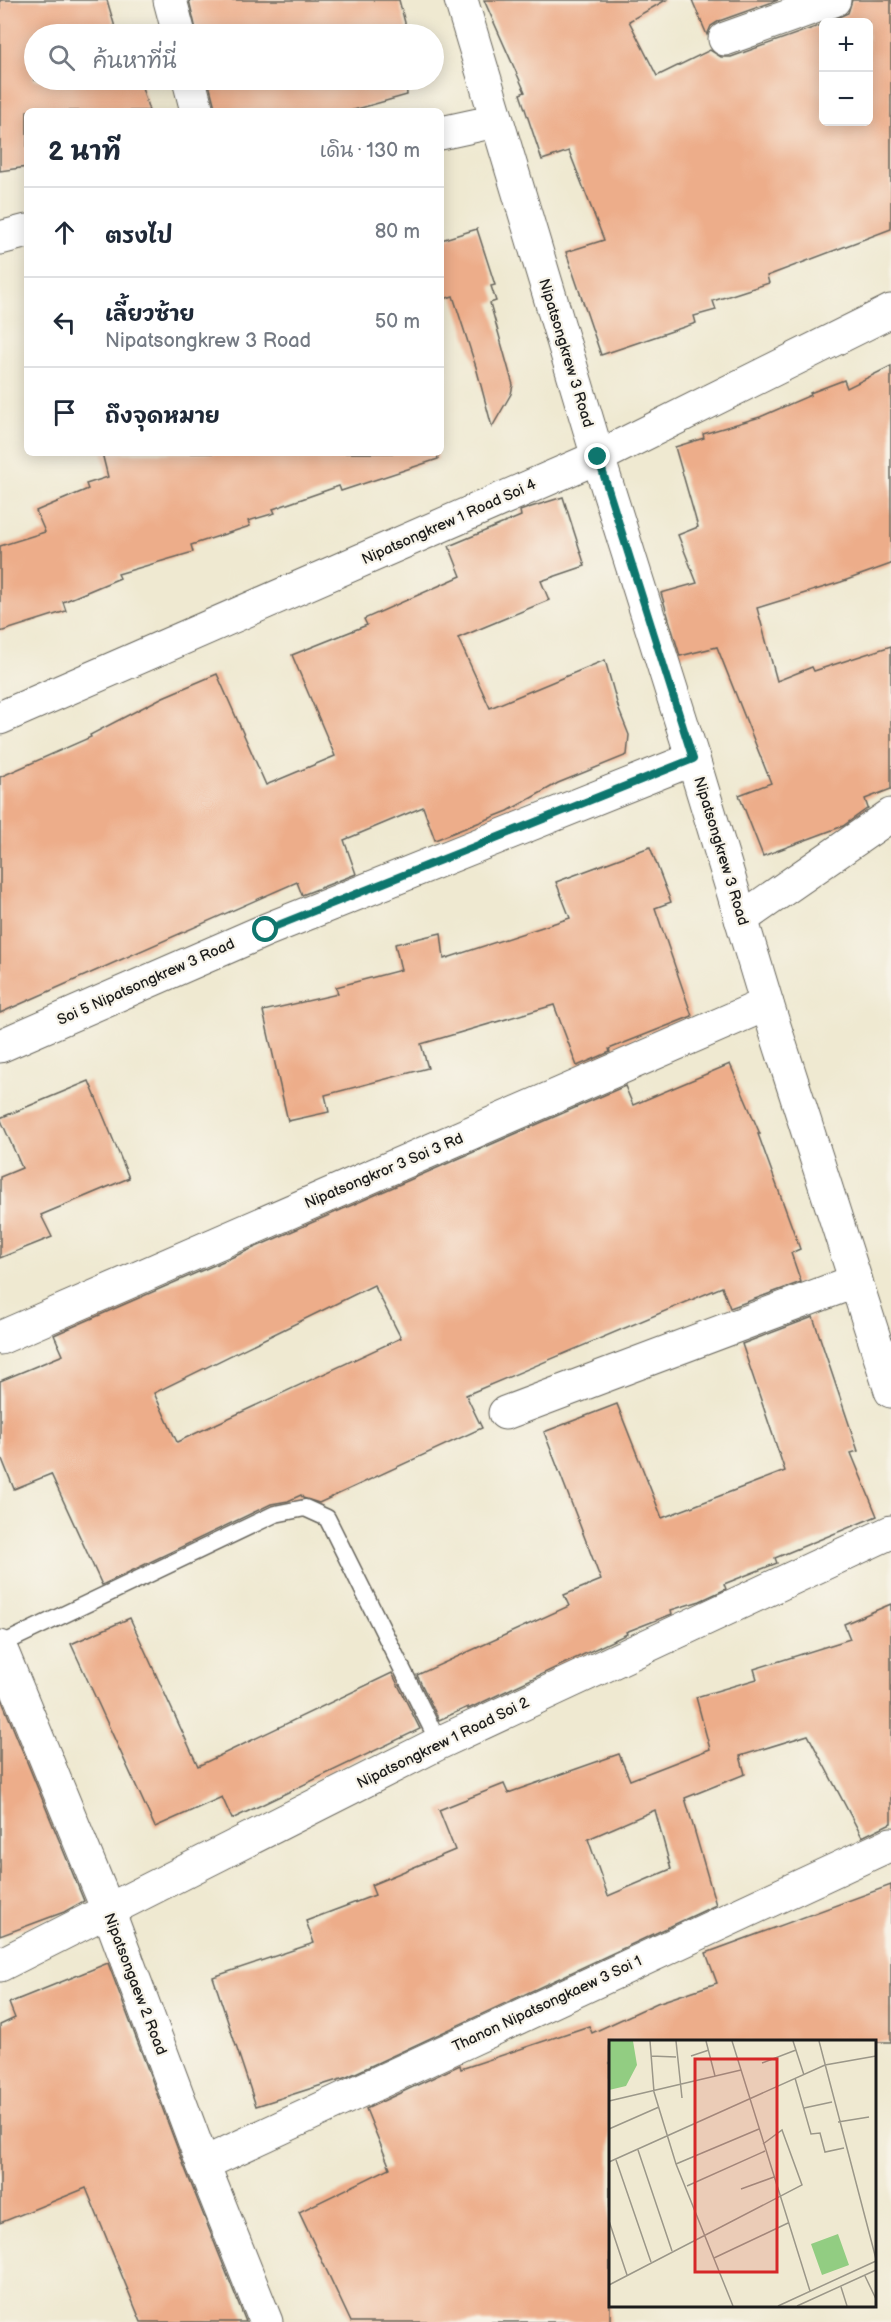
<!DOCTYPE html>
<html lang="th">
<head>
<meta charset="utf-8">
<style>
	:root { --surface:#fff; --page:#f6f6f7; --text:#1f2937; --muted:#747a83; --line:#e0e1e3 }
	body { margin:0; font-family:"Balsamiq Sans","Playpen Sans Thai",sans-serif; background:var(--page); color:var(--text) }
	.controls { position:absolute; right:18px; top:18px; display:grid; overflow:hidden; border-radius:9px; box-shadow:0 3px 15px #0003 }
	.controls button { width:54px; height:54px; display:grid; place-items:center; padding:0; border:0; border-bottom:2px solid var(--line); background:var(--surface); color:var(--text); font:30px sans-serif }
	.stop { position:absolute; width:18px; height:18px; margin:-14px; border:4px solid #0f766e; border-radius:50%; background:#fff }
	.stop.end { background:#0f766e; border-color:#fff; box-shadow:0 2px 6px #0008 }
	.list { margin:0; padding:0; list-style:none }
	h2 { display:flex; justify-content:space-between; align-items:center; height:78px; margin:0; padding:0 24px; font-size:26px }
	h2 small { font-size:20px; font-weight:400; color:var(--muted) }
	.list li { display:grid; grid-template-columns:39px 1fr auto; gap:18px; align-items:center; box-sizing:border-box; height:90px; padding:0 24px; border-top:2px solid var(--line) }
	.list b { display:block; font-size:22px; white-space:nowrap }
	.list p { margin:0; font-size:20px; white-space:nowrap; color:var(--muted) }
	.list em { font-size:20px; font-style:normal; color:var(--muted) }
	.icon { flex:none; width:33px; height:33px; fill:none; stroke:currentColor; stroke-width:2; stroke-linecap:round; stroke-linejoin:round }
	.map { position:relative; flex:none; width:891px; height:2322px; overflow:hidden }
	.search { position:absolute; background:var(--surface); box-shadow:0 3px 15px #0003; left:24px; top:24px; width:420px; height:66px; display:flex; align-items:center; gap:15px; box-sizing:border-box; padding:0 21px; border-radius:33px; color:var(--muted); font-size:22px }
	.panel { position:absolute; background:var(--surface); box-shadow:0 3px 15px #0003; left:24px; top:108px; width:420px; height:348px; border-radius:9px }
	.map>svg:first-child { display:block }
	.building { fill:#edad8a; fill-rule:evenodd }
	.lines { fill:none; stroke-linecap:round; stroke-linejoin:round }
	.lane-casing { stroke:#66645b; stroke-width:19 }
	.street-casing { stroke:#66645b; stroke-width:35 }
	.secondary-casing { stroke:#66645b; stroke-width:35 }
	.lane { stroke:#fff; stroke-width:16 }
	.street { stroke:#fff; stroke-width:33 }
	.secondary { stroke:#fff; stroke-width:33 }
	.route { stroke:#0f766e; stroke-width:8 }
	.labels { text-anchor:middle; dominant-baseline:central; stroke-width:4.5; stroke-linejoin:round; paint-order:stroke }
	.street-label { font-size:15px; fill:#1c1c1c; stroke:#f7f3e8 }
	.inset-road { fill:none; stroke:#9b9789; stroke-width:1.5 }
	.view { fill:#d62828; fill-opacity:0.15; stroke:#d62828; stroke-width:3 }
	.inset-edge { fill:none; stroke:#1c1c1c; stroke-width:3 }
</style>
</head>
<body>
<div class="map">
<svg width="891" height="2322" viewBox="0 0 891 2322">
	<rect width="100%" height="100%" fill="#f7f3e8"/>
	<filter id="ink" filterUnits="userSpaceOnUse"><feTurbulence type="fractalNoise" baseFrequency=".0167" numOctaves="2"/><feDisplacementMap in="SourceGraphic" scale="12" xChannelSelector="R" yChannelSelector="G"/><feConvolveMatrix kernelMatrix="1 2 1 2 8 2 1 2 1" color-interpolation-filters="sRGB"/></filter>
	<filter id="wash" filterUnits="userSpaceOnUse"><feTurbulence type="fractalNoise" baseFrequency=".008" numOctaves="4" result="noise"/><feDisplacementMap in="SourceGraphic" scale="24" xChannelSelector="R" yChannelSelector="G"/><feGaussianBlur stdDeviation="1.35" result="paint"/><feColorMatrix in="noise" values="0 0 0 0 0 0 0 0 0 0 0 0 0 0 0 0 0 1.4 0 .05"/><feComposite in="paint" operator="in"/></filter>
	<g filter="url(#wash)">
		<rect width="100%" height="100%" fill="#efe9d1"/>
		<g id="blocks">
			<!-- building -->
			<g class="building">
				<path d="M 0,0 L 107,0 L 117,34 L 34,34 L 34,80 L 140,80 L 149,111 L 27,111 L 27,167 L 0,171 Z"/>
				<path d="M 189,0 L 399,0 L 408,34 L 197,34 Z"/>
				<path d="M 484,0 L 666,0 L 629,21 L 657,76 L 710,50 L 721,57 L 731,57 L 824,24 L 824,122 L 868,122 L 868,22 L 827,22 L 848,13 L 852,0 L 891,0 L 891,229 L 767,276 L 769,283 L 713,301 L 716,310 L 694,316 L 696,323 L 601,355 L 566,252 L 604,240 L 569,151 L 542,160 L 520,94 L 525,92 Z"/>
				<path d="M 692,0 L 778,0 L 719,21 L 711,26 L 707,35 Z"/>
				<path d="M 208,80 L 406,80 L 407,95 L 350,111 L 216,111 Z"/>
				<path d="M 477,229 L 495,285 L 491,286 L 496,301 L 490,303 L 513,385 L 511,394 L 492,427 L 476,367 L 453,296 L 441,300 L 441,240 Z"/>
				<path d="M 891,366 L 891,564 L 841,582 L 757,608 L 777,681 L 812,667 L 814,671 L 891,646 L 891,789 L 865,799 L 868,808 L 843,826 L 763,856 L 739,795 L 771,783 L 717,647 L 680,656 L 661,593 L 697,583 L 678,535 L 698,527 L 675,447 L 704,438 L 703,434 L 760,417 L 811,395 L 810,393 L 844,380 L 847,388 Z"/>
				<path d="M 102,453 L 437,453 L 438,459 L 341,491 L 339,486 L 273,509 L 275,513 L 248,521 L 250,526 L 191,545 L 193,552 L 118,574 L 120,578 L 63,602 L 66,611 L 0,632 L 0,546 L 45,532 L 36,511 L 88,489 L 86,484 L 108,477 Z"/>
				<path d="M 563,497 L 585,566 L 541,581 L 549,600 L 458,638 L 490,708 L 605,660 L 619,710 L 629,735 L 627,755 L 558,783 L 508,811 L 435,840 L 423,807 L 344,840 L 356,874 L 302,895 L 297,882 L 0,1013 L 0,777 L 91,737 L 90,735 L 163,697 L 217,674 L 266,785 L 335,756 L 292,655 L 367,625 L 364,619 L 461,576 L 449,546 L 521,516 L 520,511 L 531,507 Z"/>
				<path d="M 650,847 L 671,902 L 655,908 L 692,1016 L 609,1049 L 610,1052 L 577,1066 L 554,1005 L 421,1044 L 428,1068 L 325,1095 L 329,1112 L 288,1121 L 263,1011 L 338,994 L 336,987 L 401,970 L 395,944 L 441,933 L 444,959 L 570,918 L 556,882 Z"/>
				<path d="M 730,1064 L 760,1134 L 758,1134 L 800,1249 L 791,1253 L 801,1282 L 730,1308 L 722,1287 L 466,1395 L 482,1428 L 319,1503 L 303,1498 L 301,1495 L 288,1501 L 271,1504 L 102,1585 L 51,1474 L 14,1489 L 0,1454 L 0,1381 L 63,1355 L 54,1335 L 625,1086 L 633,1105 ZM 374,1285 L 401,1338 L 177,1442 L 154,1393 Z"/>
				<path d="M 89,1081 L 129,1178 L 41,1215 L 52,1237 L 0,1258 L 0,1177 L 22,1168 L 0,1118 Z"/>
				<path d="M 813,1317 L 858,1451 L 851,1453 L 877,1516 L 775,1558 L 777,1563 L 724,1584 L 726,1589 L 700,1601 L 671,1610 L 672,1614 L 626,1632 L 627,1634 L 468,1709 L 468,1707 L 439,1720 L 417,1675 L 569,1606 L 564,1595 L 601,1580 L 544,1432 L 617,1404 L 662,1518 L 785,1471 L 742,1344 Z"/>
				<path d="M 891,1604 L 891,1823 L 862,1837 L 808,1735 L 740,1756 L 745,1774 L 685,1798 L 716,1905 L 347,2077 L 256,2106 L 213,1977 L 314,1943 L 306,1921 L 375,1895 L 371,1885 L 455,1850 L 439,1810 L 504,1784 L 508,1793 L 619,1754 L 630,1780 L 710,1749 L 696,1697 L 757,1679 L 754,1669 L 850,1639 L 844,1624 ZM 655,1810 L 671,1869 L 608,1896 L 588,1839 Z"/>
				<path d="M 130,1618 L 198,1766 L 392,1673 L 420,1729 L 232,1819 L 222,1797 L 155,1827 L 71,1644 Z"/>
				<path d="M 0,1696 L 84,1901 L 64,1912 L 0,1936 Z"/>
				<path d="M 891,1885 L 891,2042 L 610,2042 L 610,2322 L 351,2322 L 299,2212 L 390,2168 L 366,2109 L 460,2065 L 461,2069 L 589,2026 L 592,2033 L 657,2003 L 717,1983 L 706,1953 Z"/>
				<path d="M 108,1963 L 186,2171 L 246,2322 L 141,2322 L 86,2188 L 0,2223 L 0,2025 L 15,2018 L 9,2003 Z"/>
			</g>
		</g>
	</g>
	<g filter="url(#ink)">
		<use href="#blocks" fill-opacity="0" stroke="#66645b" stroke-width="1.5"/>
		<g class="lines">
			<!-- lane casing -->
			<g class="lane-casing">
				<path id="lane" d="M 0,1645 L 275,1514 L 305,1508 L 327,1518 L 439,1743"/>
			</g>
			<!-- street casing -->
			<g class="street-casing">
				<g id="street">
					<path d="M 170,0 L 179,34"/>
					<path d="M 725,39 L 834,0"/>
					<path d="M 189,80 L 197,111"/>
					<path d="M 441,133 L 496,121"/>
					<path d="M 0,238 L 27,231"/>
					<path d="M 741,919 L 891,815"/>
					<path d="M 0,1046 L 266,930 L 693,759"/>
					<path d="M 0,1338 L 767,1004"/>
					<path d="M 505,1413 L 856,1281"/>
					<path d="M 203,2164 L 891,1844"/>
				</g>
			</g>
			<!-- secondary casing -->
			<g class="secondary-casing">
				<g id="secondary">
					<path d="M 461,0 L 598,457 L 693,759 L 767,1004 L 891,1391"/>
					<path d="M 0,718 L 598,457 L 891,311"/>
					<path d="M 0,1647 L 108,1910 L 203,2164 L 266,2322"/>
					<path d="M 0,1965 L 439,1743 L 891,1532"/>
				</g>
			</g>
			<!-- lane -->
			<use href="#lane" class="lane"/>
			<!-- street -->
			<use href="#street" class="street"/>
			<!-- secondary -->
			<use href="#secondary" class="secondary"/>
		</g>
	</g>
	<g class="lines" filter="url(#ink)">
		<!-- route -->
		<path class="route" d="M 266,930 L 693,759 L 598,457"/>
	</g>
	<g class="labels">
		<!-- street labels -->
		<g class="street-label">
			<text transform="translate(566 353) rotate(73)">Nipatsongkrew 3 Road</text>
			<text transform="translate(449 522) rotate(-24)">Nipatsongkrew 1 Road Soi 4</text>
			<text transform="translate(721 851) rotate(73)">Nipatsongkrew 3 Road</text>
			<text transform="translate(146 982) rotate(-24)">Soi 5 Nipatsongkrew 3 Road</text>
			<text transform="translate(384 1171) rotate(-23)">Nipatsongkror 3 Soi 3 Rd</text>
			<text transform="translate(443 1743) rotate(-26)">Nipatsongkrew 1 Road Soi 2</text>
			<text transform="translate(135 1984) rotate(69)">Nipatsongaew 2 Road</text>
			<text transform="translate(547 2004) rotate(-25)">Thanon Nipatsongkaew 3 Soi 1</text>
		</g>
	</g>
	<!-- overview -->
	<g transform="translate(609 2040)">
		<rect width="267" height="267" fill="#efe9d1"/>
		<path d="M 0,1 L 24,1 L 28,25 L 17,46 L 0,50 ZM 229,194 L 240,225 L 213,235 L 202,204 Z" fill="#92cd82"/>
		<path class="inset-road" d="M 41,1 L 45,52 L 67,124 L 124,266M 67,1 L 73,58M 97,1 L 106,36M 123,1 L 201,251M 184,1 L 195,35M 210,1 L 267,219M 42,16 L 67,17M 82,16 L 100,10M 153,23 L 187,10M 186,38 L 202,94 L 211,93 L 216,112 L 235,108M 0,61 L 132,30M 195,68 L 223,62M 229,82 L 260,77M 0,89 L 50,67M 29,110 L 63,211M 7,120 L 42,222M 0,122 L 216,25 L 267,16M 67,124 L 150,89M 78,146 L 156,111M 132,149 L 165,137M 0,181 L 18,235M 105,218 L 179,183M 256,236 L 267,259M 0,245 L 193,145 L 173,90 L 154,104M 232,247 L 238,266M 169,266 L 267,221M 188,266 L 267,230"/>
		<path class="view" d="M 86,19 L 168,19 L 168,232 L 86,232 Z"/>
		<rect width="267" height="267" class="inset-edge"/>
	</g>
</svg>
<div class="controls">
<button>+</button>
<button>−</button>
</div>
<div class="stop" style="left:266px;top:930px"></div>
<div class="stop end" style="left:598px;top:457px"></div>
<div class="search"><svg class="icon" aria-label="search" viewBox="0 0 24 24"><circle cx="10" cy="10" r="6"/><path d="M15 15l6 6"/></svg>ค้นหาที่นี่</div>
<section class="panel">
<h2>2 นาที<small>เดิน · 130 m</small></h2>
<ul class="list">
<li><svg class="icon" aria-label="ahead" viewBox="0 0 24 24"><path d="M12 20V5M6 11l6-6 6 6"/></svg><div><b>ตรงไป</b></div><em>80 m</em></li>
<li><svg class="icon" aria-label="left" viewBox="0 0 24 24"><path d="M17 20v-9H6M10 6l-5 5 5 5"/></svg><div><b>เลี้ยวซ้าย</b><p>Nipatsongkrew 3 Road</p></div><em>50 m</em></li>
<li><svg class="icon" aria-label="arrive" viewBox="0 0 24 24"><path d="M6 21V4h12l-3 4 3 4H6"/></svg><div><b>ถึงจุดหมาย</b></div></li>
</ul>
</section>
</div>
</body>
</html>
